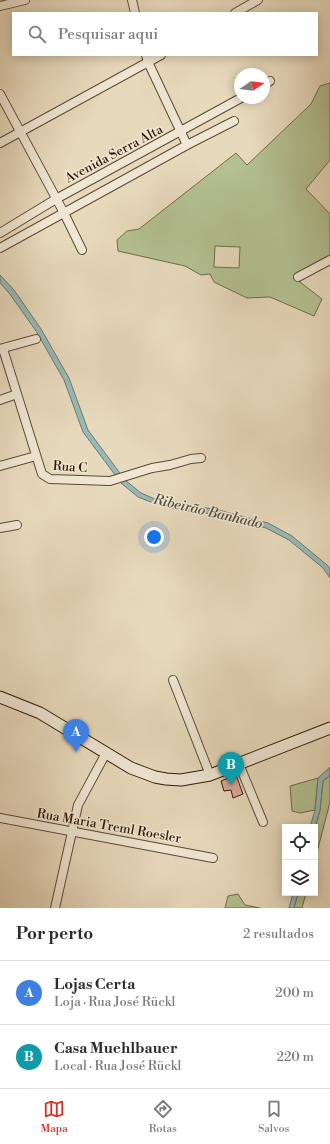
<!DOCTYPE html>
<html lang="pt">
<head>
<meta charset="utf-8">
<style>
	:root { --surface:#fff; --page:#f7f7f7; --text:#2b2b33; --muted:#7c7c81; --line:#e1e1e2; --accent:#d93025 }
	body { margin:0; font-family:"Libre Bodoni",serif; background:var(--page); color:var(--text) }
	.controls { position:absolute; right:12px; bottom:12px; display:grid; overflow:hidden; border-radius:0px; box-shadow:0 2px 10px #0003 }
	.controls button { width:36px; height:36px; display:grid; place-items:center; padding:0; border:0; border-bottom:1px solid var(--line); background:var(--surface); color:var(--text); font:20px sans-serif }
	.compass { position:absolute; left:234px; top:68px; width:36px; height:36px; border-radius:50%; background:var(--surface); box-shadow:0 2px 10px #0003; rotate:77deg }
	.you { position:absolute; left:154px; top:537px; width:14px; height:14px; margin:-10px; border:3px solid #fff; border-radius:50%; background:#1a73e8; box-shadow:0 0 0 6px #1a73e833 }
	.badge { display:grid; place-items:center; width:26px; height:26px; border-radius:50%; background:var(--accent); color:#fff; font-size:13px; font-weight:700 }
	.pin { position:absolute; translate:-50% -33px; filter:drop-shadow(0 1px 2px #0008) }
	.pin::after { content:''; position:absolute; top:21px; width:14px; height:12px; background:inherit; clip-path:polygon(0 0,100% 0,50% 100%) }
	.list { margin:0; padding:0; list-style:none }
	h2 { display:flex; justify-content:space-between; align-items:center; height:52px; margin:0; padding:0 16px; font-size:17px }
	h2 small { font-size:13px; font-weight:400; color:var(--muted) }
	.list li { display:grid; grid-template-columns:26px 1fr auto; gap:12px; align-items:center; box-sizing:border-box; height:64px; padding:0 16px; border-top:1px solid var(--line) }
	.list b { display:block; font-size:15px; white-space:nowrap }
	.list p { margin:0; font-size:13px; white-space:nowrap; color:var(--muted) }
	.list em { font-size:13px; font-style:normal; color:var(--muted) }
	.icon { flex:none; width:22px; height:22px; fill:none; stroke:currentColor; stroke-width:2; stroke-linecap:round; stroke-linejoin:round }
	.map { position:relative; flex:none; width:330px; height:908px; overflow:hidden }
	.search { position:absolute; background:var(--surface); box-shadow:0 2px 10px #0003; left:12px; right:12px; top:12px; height:44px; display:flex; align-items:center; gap:10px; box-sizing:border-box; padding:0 14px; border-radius:0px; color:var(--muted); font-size:15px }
	.sheet { height:180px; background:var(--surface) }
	nav { display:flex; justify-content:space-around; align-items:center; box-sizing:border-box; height:56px; border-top:1px solid var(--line); background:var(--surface); font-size:11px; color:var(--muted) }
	nav a { display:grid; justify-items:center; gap:2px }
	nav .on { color:var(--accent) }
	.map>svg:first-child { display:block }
	.green { fill:#b3c092; stroke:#716d4c; fill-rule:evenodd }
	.water { fill:#98b9b7; stroke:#6e7970 }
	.building { fill:#dfa99a; stroke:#2f1a05 }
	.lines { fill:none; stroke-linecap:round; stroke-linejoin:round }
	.minor-casing { stroke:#5d4a33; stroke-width:10 }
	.secondary-casing { stroke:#2f1a05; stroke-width:13 }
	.minor { stroke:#efe6d3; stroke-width:8 }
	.secondary { stroke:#efe6d3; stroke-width:11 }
	.labels { text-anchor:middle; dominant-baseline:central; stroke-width:3; stroke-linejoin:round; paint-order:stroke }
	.street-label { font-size:13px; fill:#2f1a05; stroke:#efe6d3 }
	.water-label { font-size:14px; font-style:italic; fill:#4e4a3a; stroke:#efe6d3 }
</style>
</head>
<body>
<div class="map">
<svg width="330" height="908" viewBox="0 0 330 908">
	<rect width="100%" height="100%" fill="#e7d9bc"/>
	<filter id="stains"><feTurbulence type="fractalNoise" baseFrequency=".005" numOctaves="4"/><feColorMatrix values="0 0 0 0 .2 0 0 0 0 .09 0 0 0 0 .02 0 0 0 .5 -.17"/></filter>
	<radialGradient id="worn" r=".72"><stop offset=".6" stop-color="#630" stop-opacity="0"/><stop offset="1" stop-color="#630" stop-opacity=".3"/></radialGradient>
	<!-- green -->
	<g class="green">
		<path d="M 330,83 L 330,160 L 306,189 L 330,214 L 330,255 L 302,270 L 300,282 L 322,299 L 314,316 L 270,297 L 247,298 L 214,282 L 210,274 L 201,275 L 185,266 L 118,251 L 117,240 L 127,231 L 139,229 L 236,153 L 247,165 L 311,104 L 320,86 ZM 215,246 L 240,247 L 239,268 L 214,267 Z"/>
		<path d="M 330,775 L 330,802 L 315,860 L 315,828 L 320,810 L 323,781 Z"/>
		<path d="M 318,778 L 315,810 L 300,813 L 292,811 L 290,786 Z"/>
		<path d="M 298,893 L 306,893 L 302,908 L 294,908 Z"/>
		<path d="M 238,894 L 245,905 L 260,908 L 225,908 L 228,896 Z"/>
	</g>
	<!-- water -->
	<g class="water">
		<path d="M 0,275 L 14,290 L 41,329 L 69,378 L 88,430 L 125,480 L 141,493 L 157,500 L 181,505 L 214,509 L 268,523 L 292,536 L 327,565 L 330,569 L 330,578 L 323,568 L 289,540 L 266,528 L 213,514 L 180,510 L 156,504 L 138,497 L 121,483 L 83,432 L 64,380 L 36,331 L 9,293 L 0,283 Z"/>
		<path d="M 330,767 L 330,775 L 323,781 L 320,810 L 315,828 L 310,827 L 315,810 L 318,778 Z"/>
		<path d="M 293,893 L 298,893 L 294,908 L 289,908 Z"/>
	</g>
	<!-- building -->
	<path class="building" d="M 236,775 L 243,794 L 233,798 L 231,790 L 224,791 L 221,781 Z"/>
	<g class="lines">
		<!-- minor casing -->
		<g class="minor-casing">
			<g id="minor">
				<path d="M 132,0 L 135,13"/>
				<path d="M 0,6 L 25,0"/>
				<path d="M 235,13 L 258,0"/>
				<path d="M 146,55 L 148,62 L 187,145"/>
				<path d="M 264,85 L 270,81"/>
				<path d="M 0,94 L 64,213 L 82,250"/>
				<path d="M 0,143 L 161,55"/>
				<path d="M 0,233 L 56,199 L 241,98"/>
				<path d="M 0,248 L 187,145 L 234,121"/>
				<path d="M 298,277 L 330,260"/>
				<path d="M 0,349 L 36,339"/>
				<path d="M 3,349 L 42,474 L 50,479 L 110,481 L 152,468 L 170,465 L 191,459 L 201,458"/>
				<path d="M 0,400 L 17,394"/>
				<path d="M 0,466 L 36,456"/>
				<path d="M 0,528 L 17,525"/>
				<path d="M 173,680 L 210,775"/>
				<path d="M 239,764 L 263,822"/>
				<path d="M 0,818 L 213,858"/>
				<path d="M 55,908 L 78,805 L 106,753"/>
			</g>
		</g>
		<!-- secondary casing -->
		<g class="secondary-casing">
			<path id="secondary" d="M 0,697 L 40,713 L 131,768 L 155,777 L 166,779 L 181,780 L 210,775 L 330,728"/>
		</g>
		<!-- minor -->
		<use href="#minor" class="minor"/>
		<!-- secondary -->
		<use href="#secondary" class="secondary"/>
	</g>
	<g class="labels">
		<!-- street labels -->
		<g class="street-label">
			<text transform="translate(114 154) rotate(-28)">Avenida Serra Alta</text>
			<text transform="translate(70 467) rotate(4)">Rua C</text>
			<text transform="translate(109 826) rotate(10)">Rua Maria Treml Roesler</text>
		</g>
		<!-- water labels -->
		<g class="water-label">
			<text transform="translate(208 512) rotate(13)">Ribeirão Banhado</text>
		</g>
	</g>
	<rect width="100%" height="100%" filter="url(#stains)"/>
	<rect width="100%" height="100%" fill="url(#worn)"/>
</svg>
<div class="controls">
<button><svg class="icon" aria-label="locate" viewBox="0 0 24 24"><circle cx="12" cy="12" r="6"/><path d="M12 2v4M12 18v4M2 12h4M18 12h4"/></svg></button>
<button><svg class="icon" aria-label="layers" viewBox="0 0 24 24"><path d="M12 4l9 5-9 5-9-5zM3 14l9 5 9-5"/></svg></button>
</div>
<svg class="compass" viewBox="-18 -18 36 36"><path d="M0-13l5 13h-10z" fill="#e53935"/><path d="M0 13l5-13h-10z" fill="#7c7c81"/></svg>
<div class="you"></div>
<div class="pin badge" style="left:76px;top:752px;background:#3f7fe0">A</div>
<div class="pin badge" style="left:231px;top:785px;background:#0f9aa8">B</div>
<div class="search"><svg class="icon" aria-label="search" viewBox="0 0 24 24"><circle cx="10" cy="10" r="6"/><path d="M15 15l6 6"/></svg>Pesquisar aqui</div>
</div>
<section class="sheet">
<h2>Por perto<small>2 resultados</small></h2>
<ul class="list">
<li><span class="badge" style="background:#3f7fe0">A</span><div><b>Lojas Certa</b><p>Loja · Rua José Rückl</p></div><em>200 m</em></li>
<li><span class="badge" style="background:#0f9aa8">B</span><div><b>Casa Muehlbauer</b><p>Local · Rua José Rückl</p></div><em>220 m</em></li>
</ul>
</section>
<nav>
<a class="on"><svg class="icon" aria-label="map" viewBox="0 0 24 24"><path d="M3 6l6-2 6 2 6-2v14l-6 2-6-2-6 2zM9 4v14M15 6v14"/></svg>Mapa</a>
<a><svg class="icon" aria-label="directions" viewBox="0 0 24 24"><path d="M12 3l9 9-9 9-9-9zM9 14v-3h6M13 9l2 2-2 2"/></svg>Rotas</a>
<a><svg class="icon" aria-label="saved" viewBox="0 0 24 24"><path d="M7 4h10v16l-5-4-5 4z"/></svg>Salvos</a>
</nav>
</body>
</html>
